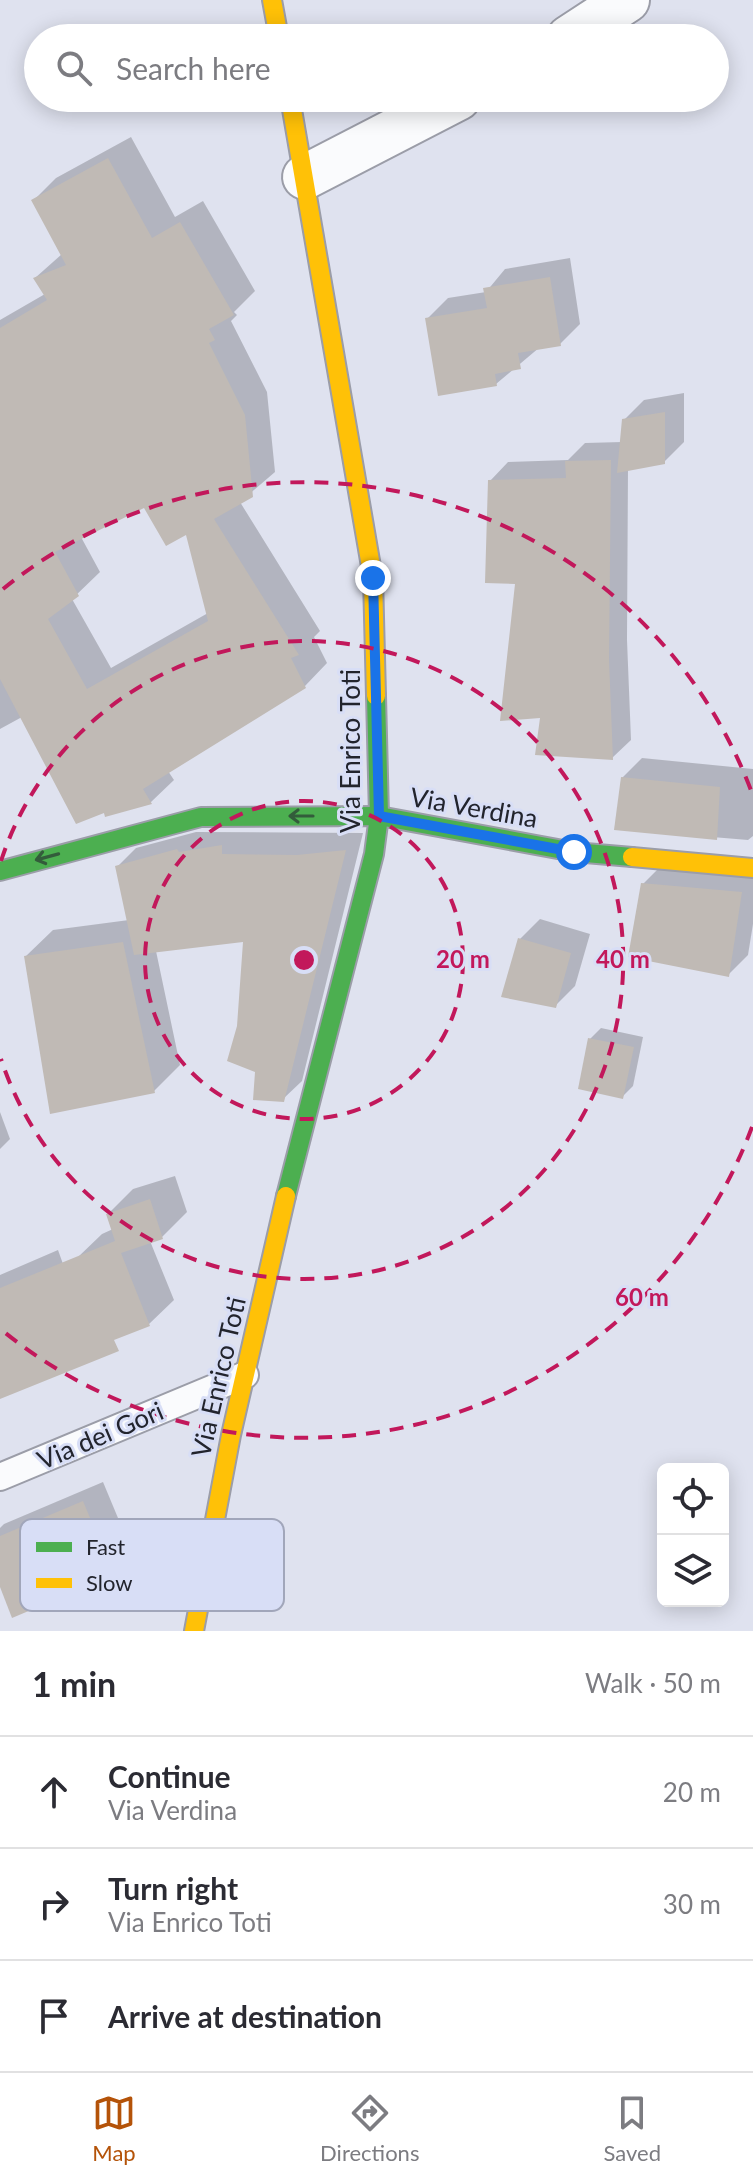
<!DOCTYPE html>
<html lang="en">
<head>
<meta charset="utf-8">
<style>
	:root { --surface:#fff; --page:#f2f2f3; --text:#2b2b33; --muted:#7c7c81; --line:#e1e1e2; --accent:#b45309 }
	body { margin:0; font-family:Lato,sans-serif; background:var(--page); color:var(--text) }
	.controls { position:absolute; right:24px; bottom:24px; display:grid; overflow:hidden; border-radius:12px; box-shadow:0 4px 20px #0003 }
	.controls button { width:72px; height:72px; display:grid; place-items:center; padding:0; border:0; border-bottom:2px solid var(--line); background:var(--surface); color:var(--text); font:40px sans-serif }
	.stop { position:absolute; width:24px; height:24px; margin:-18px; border:6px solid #1a73e8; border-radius:50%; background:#fff }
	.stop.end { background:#1a73e8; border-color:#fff; box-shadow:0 2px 8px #0008 }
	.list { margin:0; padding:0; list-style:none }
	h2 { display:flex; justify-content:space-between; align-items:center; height:104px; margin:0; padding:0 32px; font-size:34px }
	h2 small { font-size:26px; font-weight:400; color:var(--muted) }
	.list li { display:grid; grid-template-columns:52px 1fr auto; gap:24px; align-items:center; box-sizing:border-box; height:112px; padding:0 32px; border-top:2px solid var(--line) }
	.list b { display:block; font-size:30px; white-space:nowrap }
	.list p { margin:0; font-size:26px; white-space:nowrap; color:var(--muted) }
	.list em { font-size:26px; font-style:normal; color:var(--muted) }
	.icon { flex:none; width:44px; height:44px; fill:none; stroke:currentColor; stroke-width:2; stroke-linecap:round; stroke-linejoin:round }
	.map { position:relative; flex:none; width:753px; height:1631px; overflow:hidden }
	.search { position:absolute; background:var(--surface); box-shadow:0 4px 20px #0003; left:24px; right:24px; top:24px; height:88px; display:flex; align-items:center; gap:20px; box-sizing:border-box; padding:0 28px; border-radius:44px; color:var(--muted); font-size:30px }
	.sheet { height:440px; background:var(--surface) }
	nav { display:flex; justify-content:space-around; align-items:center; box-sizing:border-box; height:112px; border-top:2px solid var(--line); background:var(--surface); font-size:22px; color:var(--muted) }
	nav a { display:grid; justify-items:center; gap:4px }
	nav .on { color:var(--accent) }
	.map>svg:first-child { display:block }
	.shadow { fill:#0003; fill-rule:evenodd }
	.building { fill:#c0bab5; fill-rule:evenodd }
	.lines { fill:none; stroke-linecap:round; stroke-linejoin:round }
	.lane-casing { stroke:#9b9da8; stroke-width:30 }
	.street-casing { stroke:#9b9da8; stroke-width:48 }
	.fast-casing { stroke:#9b9da8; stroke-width:22 }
	.slow-casing { stroke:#9b9da8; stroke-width:22 }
	.lane { stroke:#fafbfd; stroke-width:26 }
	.street { stroke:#fafbfd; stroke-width:44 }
	.fast { stroke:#4caf50; stroke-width:18 }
	.slow { stroke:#ffc107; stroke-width:18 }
	.oneway { stroke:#335c3b }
	.route { stroke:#1a73e8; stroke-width:10 }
	.ring { fill:none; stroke:#c2185b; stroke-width:4; stroke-dasharray:14 10 }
	.labels { text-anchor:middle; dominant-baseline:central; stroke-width:6; stroke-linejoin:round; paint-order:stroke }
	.street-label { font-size:26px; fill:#22242d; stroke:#d8def6 }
	.key { fill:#d8def6; stroke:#a1a6ba; stroke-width:2 }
	.key-label { font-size:22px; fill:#22242d }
	.centre { fill:#c2185b; stroke:#d8def6; stroke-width:4 }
	.ring-label { font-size:24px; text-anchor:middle; font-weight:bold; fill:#c2185b; stroke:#d8def6; stroke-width:6; stroke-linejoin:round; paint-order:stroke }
</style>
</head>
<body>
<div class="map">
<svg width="753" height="1631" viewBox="0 0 753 1631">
	<rect width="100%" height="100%" fill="#dfe2ef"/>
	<!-- shadow -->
	<g class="shadow">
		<path d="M 131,137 L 175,217 L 203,201 L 255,291 L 234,312 L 237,315 L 231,321 L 267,392 L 275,472 L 240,502 L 320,631 L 314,637 L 327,663 L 305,686 L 168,771 L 174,780 L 151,802 L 106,815 L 22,717 L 0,729 L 0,320 L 45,294 L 35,278 L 62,254 L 33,201 L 56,178 ZM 145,506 L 187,532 L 208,613 L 111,668 L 72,599 L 100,572 L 81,537 Z"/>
		<path d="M 570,258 L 580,324 L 560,344 L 540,347 L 496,384 L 428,318 L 448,298 L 486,292 L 505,269 Z"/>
		<path d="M 684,393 L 684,442 L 664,462 L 628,469 L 627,640 L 631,740 L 612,758 L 542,716 L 517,582 L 490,481 L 508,462 L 568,460 L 585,443 L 622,442 L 624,420 L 644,400 Z"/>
		<path d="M 642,758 L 753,769 L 753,836 L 748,840 L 616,829 L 622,778 Z"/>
		<path d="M 196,832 L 363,833 L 302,1081 L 283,1099 L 257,1070 L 239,1027 L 245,940 L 156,951 L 180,1065 L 154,1091 L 26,956 L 53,930 L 129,920 L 117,867 L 136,848 Z"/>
		<path d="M 663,864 L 753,872 L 753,924 L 748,955 L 728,975 L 643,884 Z"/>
		<path d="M 540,919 L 590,934 L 575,986 L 555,1006 L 520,939 Z"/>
		<path d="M 601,1028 L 643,1037 L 633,1086 L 622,1097 L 590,1039 Z"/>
		<path d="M 0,1112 L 10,1139 L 0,1149 Z"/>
		<path d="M 175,1176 L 187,1212 L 162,1237 L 150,1241 L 174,1300 L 149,1324 L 92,1347 L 0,1397 L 0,1275 L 58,1250 L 86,1328 L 77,1258 L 102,1234 L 113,1229 L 108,1214 L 133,1189 Z"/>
		<path d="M 103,1482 L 133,1554 L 113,1573 L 0,1582 L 0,1528 L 4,1524 Z"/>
	</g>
	<!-- building -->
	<g class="building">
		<path d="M 108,158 L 152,238 L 180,222 L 234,315 L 209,329 L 215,340 L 209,343 L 245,415 L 253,497 L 214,519 L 299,655 L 291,658 L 306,688 L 143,789 L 152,804 L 105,817 L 104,813 L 76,824 L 0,679 L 0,328 L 47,300 L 33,278 L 66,265 L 31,200 ZM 144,508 L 166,546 L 186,535 L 208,621 L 87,689 L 48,619 L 79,596 L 55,552 Z"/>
		<path d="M 550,277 L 561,346 L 518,353 L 521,369 L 495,374 L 497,386 L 438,396 L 425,318 L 487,308 L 483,288 Z"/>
		<path d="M 665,412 L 665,464 L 617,473 L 622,419 Z"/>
		<path d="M 611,460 L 609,660 L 613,760 L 535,755 L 540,718 L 500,721 L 515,584 L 485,583 L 488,480 L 566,478 L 565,461 Z"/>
		<path d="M 621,777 L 720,787 L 717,840 L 614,830 Z"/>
		<path d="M 222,845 L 222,854 L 297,855 L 346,850 L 284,1102 L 253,1100 L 255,1072 L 227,1061 L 237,1026 L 243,942 L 134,955 L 115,866 L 177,849 L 179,852 Z"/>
		<path d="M 641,883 L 742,892 L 729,977 L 628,957 Z"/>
		<path d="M 518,938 L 571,953 L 556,1008 L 501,997 Z"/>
		<path d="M 123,942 L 155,1093 L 50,1114 L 24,956 Z"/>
		<path d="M 588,1038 L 634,1047 L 623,1099 L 578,1089 Z"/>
		<path d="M 150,1199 L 163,1239 L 121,1253 L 150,1326 L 114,1340 L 119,1351 L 0,1399 L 0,1288 L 115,1241 L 106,1214 Z"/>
		<path d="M 83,1501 L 114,1575 L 12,1618 L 0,1587 L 0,1536 Z"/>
	</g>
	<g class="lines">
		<!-- lane casing -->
		<g class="lane-casing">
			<path id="lane" d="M 0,1477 L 245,1375"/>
		</g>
		<!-- street casing -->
		<g class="street-casing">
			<g id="street">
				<path d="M 569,38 L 627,0"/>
				<path d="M 305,177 L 458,98"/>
			</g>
		</g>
		<!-- fast casing -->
		<g class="fast-casing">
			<g id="fast">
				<path d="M 0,871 L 201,817 L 379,816 L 574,852 L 632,857"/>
				<path d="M 286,1196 L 374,854 L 379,816 L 376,696"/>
			</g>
		</g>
		<!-- slow casing -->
		<g class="slow-casing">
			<g id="slow">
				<path d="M 272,0 L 279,38"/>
				<path d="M 290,98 L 373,578 L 376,696"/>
				<path d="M 632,857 L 753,868"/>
				<path d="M 194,1631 L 231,1435 L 286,1196"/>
			</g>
		</g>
		<!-- lane -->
		<use href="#lane" class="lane"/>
		<!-- street -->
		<use href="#street" class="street"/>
		<!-- fast -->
		<use href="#fast" class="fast"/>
		<!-- slow -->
		<use href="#slow" class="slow"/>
	</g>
	<!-- one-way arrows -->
	<defs><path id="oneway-shaft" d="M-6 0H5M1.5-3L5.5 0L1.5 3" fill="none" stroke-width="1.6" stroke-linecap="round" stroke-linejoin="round" transform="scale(2)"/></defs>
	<g class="oneway">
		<use href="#oneway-shaft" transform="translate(301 816) rotate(180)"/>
		<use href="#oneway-shaft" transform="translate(47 857) rotate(165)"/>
	</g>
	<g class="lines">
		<!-- route -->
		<path class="route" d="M 373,578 L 379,816 L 574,852"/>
	</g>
	<!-- distance rings -->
	<g class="ring">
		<circle cx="304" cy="960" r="159"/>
		<path d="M1 861A319 319 0 1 1 1 1059"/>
		<path d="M752 1127A478 478 0 0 1 3 1331M3 589A478 478 0 0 1 752 793"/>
	</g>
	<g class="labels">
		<!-- street labels -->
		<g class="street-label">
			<text transform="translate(350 751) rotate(-90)">Via Enrico Toti</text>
			<text transform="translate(474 807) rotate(10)">Via Verdina</text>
			<text transform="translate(218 1377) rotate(-77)">Via Enrico Toti</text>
			<text transform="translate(100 1435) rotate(-23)">Via dei Gori</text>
		</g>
	</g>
	<!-- legend -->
	<rect x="20" y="1519" width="264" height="92" rx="12" class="key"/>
	<rect x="36" y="1542" width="36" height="10" fill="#4caf50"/>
	<rect x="36" y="1578" width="36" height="10" fill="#ffc107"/>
	<g class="key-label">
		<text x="86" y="1555">Fast</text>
		<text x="86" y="1591">Slow</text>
	</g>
	<circle cx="304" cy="960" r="12" class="centre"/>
	<g class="ring-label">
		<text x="463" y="968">20 m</text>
		<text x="623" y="968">40 m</text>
		<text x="642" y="1306">60 m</text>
	</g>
</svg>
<div class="controls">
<button><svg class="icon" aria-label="locate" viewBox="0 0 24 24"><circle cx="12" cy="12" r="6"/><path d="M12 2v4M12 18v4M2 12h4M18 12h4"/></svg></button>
<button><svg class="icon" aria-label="layers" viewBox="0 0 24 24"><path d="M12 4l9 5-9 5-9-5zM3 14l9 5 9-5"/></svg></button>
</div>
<div class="stop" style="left:574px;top:852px"></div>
<div class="stop end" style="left:373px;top:578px"></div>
<div class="search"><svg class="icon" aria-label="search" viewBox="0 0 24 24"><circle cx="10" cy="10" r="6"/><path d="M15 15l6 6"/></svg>Search here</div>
</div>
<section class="sheet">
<h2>1 min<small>Walk · 50 m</small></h2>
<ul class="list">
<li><svg class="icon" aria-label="ahead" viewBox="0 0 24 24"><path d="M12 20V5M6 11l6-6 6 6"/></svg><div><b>Continue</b><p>Via Verdina</p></div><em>20 m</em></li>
<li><svg class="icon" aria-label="right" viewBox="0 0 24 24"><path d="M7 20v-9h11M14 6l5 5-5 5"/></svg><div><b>Turn right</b><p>Via Enrico Toti</p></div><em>30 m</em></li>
<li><svg class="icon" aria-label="arrive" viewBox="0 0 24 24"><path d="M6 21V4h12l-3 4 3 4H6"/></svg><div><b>Arrive at destination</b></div></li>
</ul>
</section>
<nav>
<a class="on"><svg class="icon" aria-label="map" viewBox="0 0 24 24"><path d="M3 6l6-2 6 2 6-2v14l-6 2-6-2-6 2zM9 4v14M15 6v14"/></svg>Map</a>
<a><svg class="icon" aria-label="directions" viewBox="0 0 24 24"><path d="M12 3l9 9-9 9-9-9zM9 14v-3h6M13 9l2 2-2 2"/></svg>Directions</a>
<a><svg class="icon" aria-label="saved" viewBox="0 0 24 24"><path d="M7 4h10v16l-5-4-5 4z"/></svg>Saved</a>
</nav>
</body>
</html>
